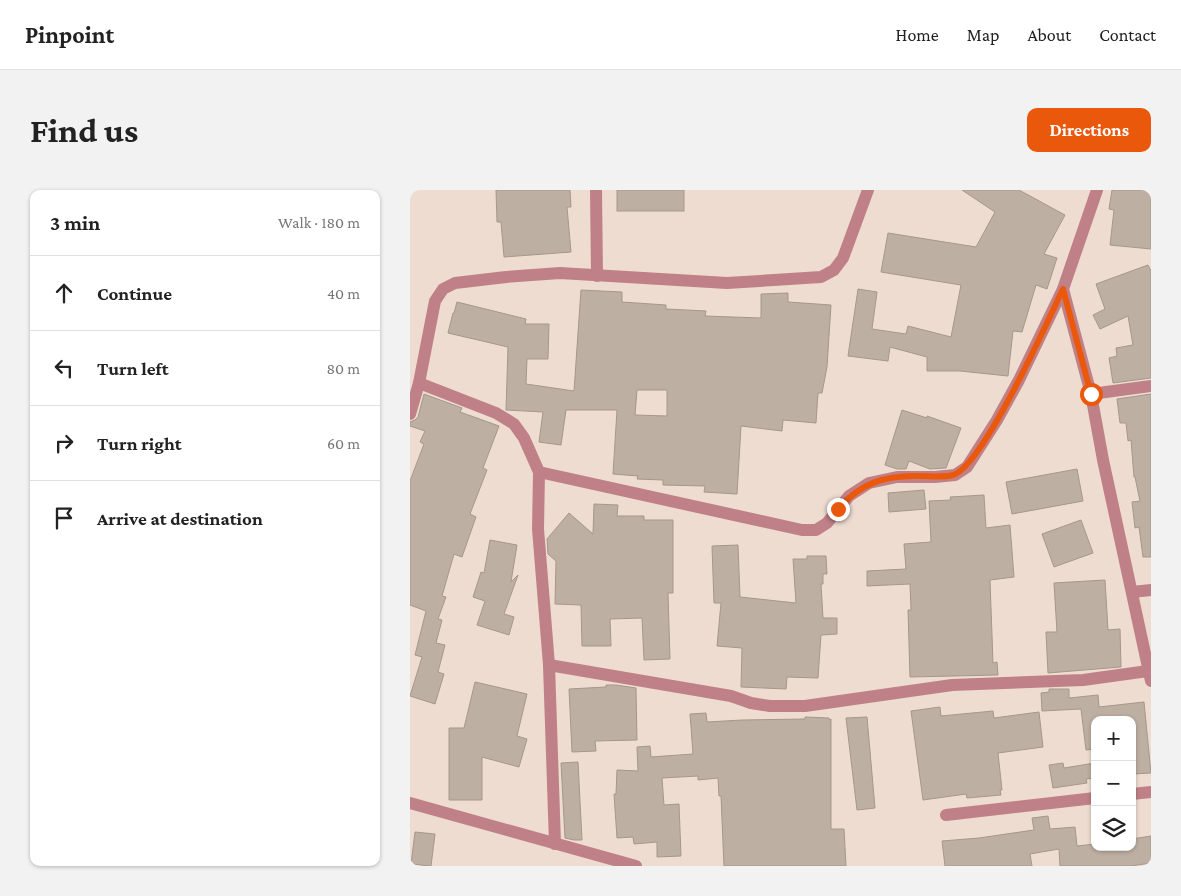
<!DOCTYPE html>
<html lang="en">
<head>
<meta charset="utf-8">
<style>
	:root { --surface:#fff; --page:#f2f2f2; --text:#222; --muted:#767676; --line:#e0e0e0; --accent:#ea580c }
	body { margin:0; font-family:"Crimson Pro",serif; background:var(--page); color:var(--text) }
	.controls { position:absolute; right:15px; bottom:15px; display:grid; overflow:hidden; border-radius:10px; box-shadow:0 1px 4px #0004 }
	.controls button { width:45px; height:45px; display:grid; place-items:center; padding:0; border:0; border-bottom:1px solid var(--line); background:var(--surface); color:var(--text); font:25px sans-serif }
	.stop { position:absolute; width:15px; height:15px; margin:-11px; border:4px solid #ea580c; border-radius:50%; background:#fff }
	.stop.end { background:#ea580c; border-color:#fff; box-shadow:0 1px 5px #0008 }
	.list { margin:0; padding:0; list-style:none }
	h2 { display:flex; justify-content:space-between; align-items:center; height:65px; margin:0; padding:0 20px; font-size:21px }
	h2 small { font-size:16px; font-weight:400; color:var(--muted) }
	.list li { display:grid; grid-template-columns:32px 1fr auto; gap:15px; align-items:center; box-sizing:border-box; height:75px; padding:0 20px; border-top:1px solid var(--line) }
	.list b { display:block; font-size:19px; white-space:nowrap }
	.list em { font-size:16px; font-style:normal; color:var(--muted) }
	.icon { flex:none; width:28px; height:28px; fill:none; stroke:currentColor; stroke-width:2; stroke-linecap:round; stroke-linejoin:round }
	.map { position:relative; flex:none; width:741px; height:676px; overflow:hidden; border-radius:10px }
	header { display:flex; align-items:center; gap:30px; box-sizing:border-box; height:70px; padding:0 25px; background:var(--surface); border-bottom:1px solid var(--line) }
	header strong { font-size:24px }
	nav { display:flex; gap:28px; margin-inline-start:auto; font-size:18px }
	.intro { display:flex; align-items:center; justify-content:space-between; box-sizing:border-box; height:120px; padding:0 30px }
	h1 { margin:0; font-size:35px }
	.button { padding:12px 22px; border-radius:10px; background:var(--accent); color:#fff; font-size:18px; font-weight:700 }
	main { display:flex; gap:30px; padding:0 30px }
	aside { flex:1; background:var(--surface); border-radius:10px; box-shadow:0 1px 4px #0004 }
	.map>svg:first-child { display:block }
	.building { fill:#bdafa2; stroke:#a5978a; fill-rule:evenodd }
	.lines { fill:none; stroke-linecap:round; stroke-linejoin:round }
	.street { stroke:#c08088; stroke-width:12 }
	.route { stroke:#ea580c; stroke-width:6 }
</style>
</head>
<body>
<header>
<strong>Pinpoint</strong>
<nav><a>Home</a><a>Map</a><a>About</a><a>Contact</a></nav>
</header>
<div class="intro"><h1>Find us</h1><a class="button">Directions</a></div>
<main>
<aside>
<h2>3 min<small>Walk · 180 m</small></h2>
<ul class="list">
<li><svg class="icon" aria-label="ahead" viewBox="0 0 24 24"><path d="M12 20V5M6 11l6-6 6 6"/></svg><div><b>Continue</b></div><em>40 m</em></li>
<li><svg class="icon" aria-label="left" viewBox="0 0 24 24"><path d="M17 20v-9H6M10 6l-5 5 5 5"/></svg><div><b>Turn left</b></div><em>80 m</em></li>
<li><svg class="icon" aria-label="right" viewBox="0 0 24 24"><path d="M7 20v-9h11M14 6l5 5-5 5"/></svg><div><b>Turn right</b></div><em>60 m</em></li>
<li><svg class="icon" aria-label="arrive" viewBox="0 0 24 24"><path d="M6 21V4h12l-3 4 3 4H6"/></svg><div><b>Arrive at destination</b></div></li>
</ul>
</aside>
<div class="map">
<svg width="741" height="676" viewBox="0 0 741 676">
	<rect width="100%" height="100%" fill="#eedcd1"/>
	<!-- building -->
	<g class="building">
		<path d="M 86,0 L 160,0 L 161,17 L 157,17 L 161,62 L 94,67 L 91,32 L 87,32 Z"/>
		<rect x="207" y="0" width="67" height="21"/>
		<path d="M 552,0 L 609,0 L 655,25 L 634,64 L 647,68 L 637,99 L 626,95 L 612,142 L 603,141 L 598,186 L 550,181 L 517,181 L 517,167 L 480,157 L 478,171 L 438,166 L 448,99 L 467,102 L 462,139 L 496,144 L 498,136 L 541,147 L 551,95 L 471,82 L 478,43 L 566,57 L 585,22 Z"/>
		<path d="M 702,0 L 741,0 L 741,59 L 700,55 L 704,20 L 699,19 Z"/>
		<path d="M 738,75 L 741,81 L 741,188 L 703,193 L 699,168 L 707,166 L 706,158 L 723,155 L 718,126 L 690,139 L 683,125 L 695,119 L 686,94 Z"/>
		<path d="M 171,100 L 212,102 L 212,112 L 256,115 L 256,119 L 296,121 L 295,126 L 351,128 L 351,104 L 378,103 L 378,112 L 421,115 L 417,177 L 412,203 L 408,203 L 406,233 L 373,230 L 372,241 L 331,236 L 327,304 L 294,302 L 295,296 L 253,295 L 253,290 L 227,289 L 228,286 L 203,284 L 207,220 L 156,220 L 151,255 L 129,252 L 133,222 L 96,220 L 98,157 L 38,143 L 43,123 L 44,123 L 47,112 L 116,129 L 115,134 L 139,134 L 138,169 L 117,169 L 116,194 L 164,201 ZM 227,200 L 257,200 L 257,226 L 225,225 Z"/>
		<path d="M 14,204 L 52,218 L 50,222 L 89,236 L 73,278 L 77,280 L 60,324 L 66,327 L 52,367 L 44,364 L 32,406 L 36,407 L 28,429 L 32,430 L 26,453 L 35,455 L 28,482 L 34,484 L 25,514 L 0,506 L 12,467 L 5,465 L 16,421 L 0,415 L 0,291 L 14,254 L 10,252 L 15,241 L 0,236 L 0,232 L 5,230 L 8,227 Z"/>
		<path d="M 741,204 L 741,367 L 733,367 L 729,337 L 725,338 L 722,312 L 730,311 L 725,287 L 724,287 L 721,250 L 718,251 L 716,233 L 710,233 L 707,209 Z"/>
		<path d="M 492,220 L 517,228 L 517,226 L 551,238 L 536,278 L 520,279 L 499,271 L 496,279 L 487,279 L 475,275 Z"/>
		<path d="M 667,279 L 673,311 L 602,324 L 596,292 Z"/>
		<path d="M 514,300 L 516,319 L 479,322 L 478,303 Z"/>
		<path d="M 574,305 L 576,338 L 600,335 L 604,387 L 580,390 L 583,473 L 587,472 L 588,485 L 500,487 L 498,420 L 501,420 L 500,394 L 457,396 L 457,381 L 496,379 L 494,354 L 521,352 L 519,311 L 541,310 L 540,307 Z"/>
		<path d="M 184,314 L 208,315 L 207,326 L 234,326 L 234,330 L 263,330 L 263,403 L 258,403 L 260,469 L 234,470 L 232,428 L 200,429 L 201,456 L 172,456 L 171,415 L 145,414 L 146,371 L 138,364 L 137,349 L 159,323 L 183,344 Z"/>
		<path d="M 671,330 L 683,363 L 644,377 L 632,344 Z"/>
		<path d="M 80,350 L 107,355 L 101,392 L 108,385 L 94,424 L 104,427 L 99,445 L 67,435 L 75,411 L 63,407 L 71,382 L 74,383 Z"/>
		<path d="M 328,355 L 330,407 L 386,413 L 383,369 L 397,369 L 397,366 L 416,366 L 417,384 L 413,384 L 413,394 L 411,394 L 413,428 L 427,428 L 427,444 L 411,445 L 408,488 L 377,487 L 376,499 L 331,497 L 332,458 L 307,456 L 311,413 L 304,413 L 302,356 Z"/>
		<path d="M 695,390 L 698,440 L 710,439 L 711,477 L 638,483 L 636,442 L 647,442 L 644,393 Z"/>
		<path d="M 65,492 L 117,504 L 107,546 L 117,549 L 109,577 L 72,567 L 72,610 L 39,610 L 39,538 L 54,538 Z"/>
		<path d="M 196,495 L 206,495 L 226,498 L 227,550 L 185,551 L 186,561 L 162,562 L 159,499 L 196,497 Z"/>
		<path d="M 639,499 L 659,499 L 659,508 L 688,505 L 689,517 L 734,512 L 741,583 L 722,584 L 722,530 L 685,530 L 685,559 L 676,560 L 671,519 L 632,521 L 631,503 L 639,502 Z"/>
		<path d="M 530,517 L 531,526 L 583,521 L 584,528 L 629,522 L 633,557 L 588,563 L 592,600 L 590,600 L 591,605 L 557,608 L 556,604 L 513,610 L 501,521 Z"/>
		<path d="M 296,523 L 297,532 L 332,530 L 395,529 L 395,527 L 419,528 L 419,530 L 421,529 L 421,639 L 434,639 L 436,676 L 314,676 L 311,606 L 309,606 L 308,588 L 288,590 L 288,586 L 252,588 L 254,615 L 269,614 L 271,666 L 247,667 L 247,652 L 224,654 L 223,647 L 207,648 L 204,604 L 206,604 L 207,580 L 228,581 L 227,557 L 240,556 L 241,567 L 283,564 L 280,524 Z"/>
		<path d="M 457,527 L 465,618 L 447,620 L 436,528 Z"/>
		<path d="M 168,572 L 172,650 L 164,650 L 155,648 L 151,573 Z"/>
		<path d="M 653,573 L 654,578 L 685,573 L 685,588 L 676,589 L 677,593 L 643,598 L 639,575 Z"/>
		<path d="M 638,626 L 640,639 L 665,637 L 667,656 L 685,654 L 685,657 L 722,657 L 722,649 L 741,646 L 741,673 L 721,676 L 650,676 L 649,659 L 620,664 L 622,676 L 535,676 L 532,651 L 569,648 L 624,640 L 622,628 Z"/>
		<path d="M 5,642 L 25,644 L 21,676 L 1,674 Z"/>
	</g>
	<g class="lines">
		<!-- street -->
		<g class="street">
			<path d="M 186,0 L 187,86"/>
			<path d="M 653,99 L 681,204 L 693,270 L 741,491"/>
			<path d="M 9,193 L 86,223 L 104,234 L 114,248 L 129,282 L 128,339 L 139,475 L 145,654"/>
			<path d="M 681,204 L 741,196"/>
			<path d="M 0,224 L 9,193 L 25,111 L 33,99 L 45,93 L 96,87 L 150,83 L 317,93 L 411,87 L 424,80 L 433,68 L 458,0"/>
			<path d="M 129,282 L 392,340 L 406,340 L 417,333 L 439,306 L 459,293 L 487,287 L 525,287 L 545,285 L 557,277 L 587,230 L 609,190 L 653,99 L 687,0"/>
			<path d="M 722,402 L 741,400"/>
			<path d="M 139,475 L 321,506 L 341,513 L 360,516 L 395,516 L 542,495 L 673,490 L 738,481"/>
			<path d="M 722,604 L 741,602"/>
			<path d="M 0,613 L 226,676"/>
			<path d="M 536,625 L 685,608"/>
		</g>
	</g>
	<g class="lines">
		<!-- route -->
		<path class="route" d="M 428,319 C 450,293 476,285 509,286 C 520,286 532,288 543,285 C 573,276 637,132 653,99 L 681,204"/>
	</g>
</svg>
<div class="controls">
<button>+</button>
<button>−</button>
<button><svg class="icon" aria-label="layers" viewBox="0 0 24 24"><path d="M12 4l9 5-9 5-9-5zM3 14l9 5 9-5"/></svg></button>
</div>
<div class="stop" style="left:681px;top:204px"></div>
<div class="stop end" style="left:428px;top:319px"></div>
</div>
</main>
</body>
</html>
